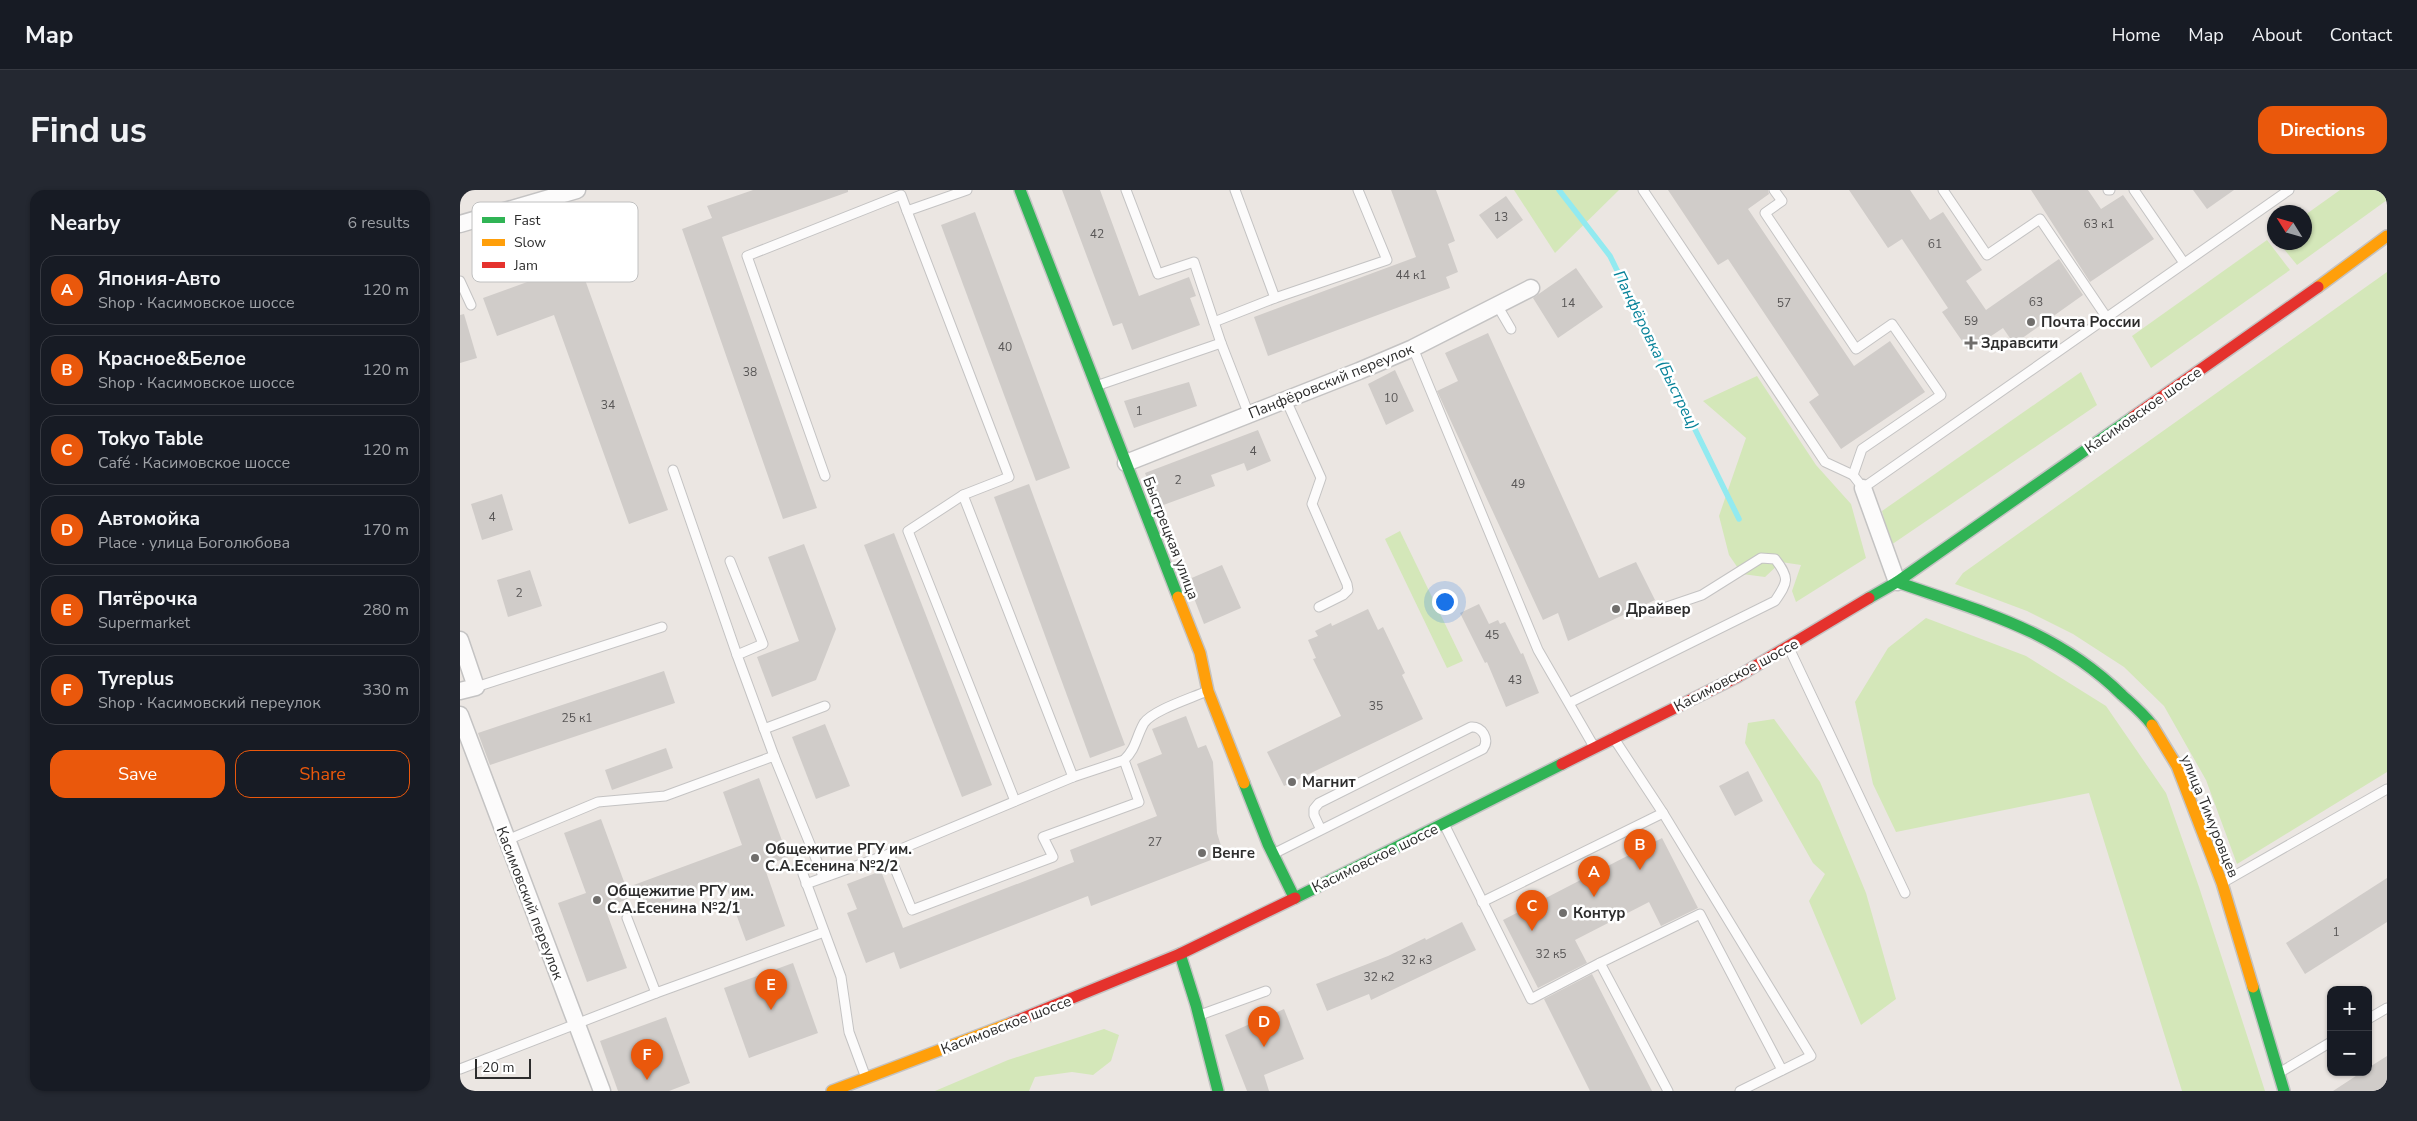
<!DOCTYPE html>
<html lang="en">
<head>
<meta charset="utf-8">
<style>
	:root { --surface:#171b24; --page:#242831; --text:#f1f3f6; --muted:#9ea1a6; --line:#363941; --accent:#ea580c }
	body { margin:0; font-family:"Nunito Sans",sans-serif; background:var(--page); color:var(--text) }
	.controls { position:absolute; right:15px; bottom:15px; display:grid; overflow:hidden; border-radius:10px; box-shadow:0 1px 4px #0004 }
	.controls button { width:45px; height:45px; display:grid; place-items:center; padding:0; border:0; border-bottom:1px solid var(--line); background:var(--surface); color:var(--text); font:25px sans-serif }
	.compass { position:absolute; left:1807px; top:15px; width:45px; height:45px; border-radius:50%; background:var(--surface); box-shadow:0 1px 4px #0004; rotate:307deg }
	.scale { position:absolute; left:15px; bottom:12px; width:56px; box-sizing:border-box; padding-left:5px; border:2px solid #2d2d2d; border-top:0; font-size:14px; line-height:18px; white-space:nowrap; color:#2d2d2d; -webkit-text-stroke:4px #fff; paint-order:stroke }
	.you { position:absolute; left:984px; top:411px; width:18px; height:18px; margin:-12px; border:4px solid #fff; border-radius:50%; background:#1a73e8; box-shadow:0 0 0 8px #1a73e833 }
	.badge { display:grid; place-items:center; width:32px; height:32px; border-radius:50%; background:var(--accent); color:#fff; font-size:16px; font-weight:700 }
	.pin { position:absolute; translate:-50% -41px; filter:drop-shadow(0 1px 2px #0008) }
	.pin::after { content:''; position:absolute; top:26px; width:18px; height:15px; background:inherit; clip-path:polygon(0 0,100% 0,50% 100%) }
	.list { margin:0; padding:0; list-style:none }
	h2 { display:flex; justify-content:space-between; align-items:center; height:65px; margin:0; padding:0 20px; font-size:21px }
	h2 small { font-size:16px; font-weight:400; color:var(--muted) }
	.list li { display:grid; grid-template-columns:32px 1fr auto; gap:15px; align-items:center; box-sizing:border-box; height:70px; margin:0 10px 10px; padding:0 10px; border:1px solid var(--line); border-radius:15px }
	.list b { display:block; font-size:19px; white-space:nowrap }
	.list p { margin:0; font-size:16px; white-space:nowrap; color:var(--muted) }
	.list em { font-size:16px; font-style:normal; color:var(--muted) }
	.actions { display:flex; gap:10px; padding:15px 20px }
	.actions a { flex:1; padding:11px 0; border:1px solid var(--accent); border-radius:15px; text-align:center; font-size:18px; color:var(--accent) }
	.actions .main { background:var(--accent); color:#fff }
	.map { position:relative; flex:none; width:1927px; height:901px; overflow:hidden; border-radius:15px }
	header { display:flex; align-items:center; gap:30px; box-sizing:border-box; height:70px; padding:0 25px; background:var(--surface); border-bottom:1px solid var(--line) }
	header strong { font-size:24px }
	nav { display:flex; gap:28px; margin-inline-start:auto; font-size:18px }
	.intro { display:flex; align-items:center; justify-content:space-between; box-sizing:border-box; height:120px; padding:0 30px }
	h1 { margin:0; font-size:35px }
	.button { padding:12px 22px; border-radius:15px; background:var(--accent); color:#fff; font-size:18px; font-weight:700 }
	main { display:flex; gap:30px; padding:0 30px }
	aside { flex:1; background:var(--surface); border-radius:15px; box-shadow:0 1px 4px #0004 }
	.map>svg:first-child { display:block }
	.green { fill:#d4e7b9 }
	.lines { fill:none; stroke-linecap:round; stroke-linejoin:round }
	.stream { stroke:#92eaf0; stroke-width:5.5 }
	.building { fill:#d0ccc9 }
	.lane-casing { stroke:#c4c3c3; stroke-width:11 }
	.street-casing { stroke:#c4c3c3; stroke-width:19 }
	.fast-casing { stroke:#c4c3c3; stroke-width:14 }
	.slow-casing { stroke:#c4c3c3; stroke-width:14 }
	.jam-casing { stroke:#c4c3c3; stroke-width:14 }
	.lane { stroke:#fcfbfb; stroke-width:9 }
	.street { stroke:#fcfbfb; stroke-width:16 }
	.fast { stroke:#30b455; stroke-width:11 }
	.slow { stroke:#ff9f0a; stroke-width:11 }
	.jam { stroke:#e5322d; stroke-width:11 }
	.poi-dot { fill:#706e6c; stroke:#fff; stroke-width:2 }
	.labels { text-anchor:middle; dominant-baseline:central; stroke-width:5; stroke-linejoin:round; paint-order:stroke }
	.number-label { font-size:12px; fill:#585656 }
	.poi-label { font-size:15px; font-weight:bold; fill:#2d2d2d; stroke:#fff; text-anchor:start }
	.street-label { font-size:15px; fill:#2d2d2d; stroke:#fff }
	.water-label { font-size:16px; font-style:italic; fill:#068299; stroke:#fff }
	.key { fill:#fff; stroke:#c0c0c0; stroke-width:1 }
	.key-label { font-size:14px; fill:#2d2d2d }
</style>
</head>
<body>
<header>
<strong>Map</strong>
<nav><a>Home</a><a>Map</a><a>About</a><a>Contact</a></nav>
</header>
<div class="intro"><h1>Find us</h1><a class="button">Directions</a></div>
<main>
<aside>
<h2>Nearby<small>6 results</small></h2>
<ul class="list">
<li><span class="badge">A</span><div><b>Япония-Авто</b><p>Shop · Касимовское шоссе</p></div><em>120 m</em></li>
<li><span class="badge">B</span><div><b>Красное&amp;Белое</b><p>Shop · Касимовское шоссе</p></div><em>120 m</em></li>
<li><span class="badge">C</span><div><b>Tokyo Table</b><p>Café · Касимовское шоссе</p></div><em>120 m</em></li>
<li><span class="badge">D</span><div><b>Автомойка</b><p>Place · улица Боголюбова</p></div><em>170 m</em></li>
<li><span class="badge">E</span><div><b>Пятёрочка</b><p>Supermarket</p></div><em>280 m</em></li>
<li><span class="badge">F</span><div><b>Tyreplus</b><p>Shop · Касимовский переулок</p></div><em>330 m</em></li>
</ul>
<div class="actions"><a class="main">Save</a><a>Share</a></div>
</aside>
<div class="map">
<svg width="1927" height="901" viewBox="0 0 1927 901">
	<rect width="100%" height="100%" fill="#ebe6e2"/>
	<!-- green -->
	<g class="green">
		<path d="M 1054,0 L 1159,0 L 1095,63 Z"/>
		<path d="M 1880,0 L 1927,0 L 1927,10 L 1837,75 L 1819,53 L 1844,52 L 1845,25 Z"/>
		<path d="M 1807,50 L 1830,80 L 1691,178 L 1672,146 Z"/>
		<path d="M 1927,82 L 1927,582 L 1777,674 L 1746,590 L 1704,516 L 1664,477 L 1613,444 L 1567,421 L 1495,394 L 1503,383 Z"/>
		<path d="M 1621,182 L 1637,215 L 1431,355 L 1422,321 Z"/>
		<path d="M 1297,186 L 1356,275 L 1391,314 L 1406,368 L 1336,412 L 1332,401 L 1341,375 L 1321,372 L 1305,387 L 1282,384 L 1269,365 L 1259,326 L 1286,248 L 1243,211 Z"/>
		<path d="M 940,341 L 1003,471 L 987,478 L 925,349 Z"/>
		<path d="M 1466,428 L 1566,466 L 1646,516 L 1706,603 L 1739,697 L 1805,901 L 1722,901 L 1629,603 L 1436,642 L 1413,594 L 1395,512 L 1428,458 Z"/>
		<path d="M 1314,529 L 1360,592 L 1406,703 L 1436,809 L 1401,835 L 1349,711 L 1365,684 L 1353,673 L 1285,553 L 1288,533 Z"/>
		<path d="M 644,839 L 659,845 L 651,871 L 633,885 L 612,882 L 575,887 L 569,901 L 475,901 L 548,870 Z"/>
	</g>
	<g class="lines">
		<!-- stream -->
		<path class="stream" d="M 1099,0 L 1150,66 L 1279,329"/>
	</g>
	<!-- building -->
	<g class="building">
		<path d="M 293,0 L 388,0 L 388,2 L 262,47 L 357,318 L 323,329 L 222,39 L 252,28 L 247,16 Z"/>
		<path d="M 602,0 L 640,0 L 679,106 L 729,87 L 736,106 L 730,108 L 740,135 L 672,160 L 662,133 L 653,136 Z"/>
		<path d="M 931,0 L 976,0 L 995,51 L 988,54 L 998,82 L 986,87 L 990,98 L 808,166 L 794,127 L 956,67 Z"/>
		<path d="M 1208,0 L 1308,0 L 1309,4 L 1288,19 L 1394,176 L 1430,151 L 1465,202 L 1381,259 L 1349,212 L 1359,205 L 1268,69 L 1258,75 Z"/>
		<path d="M 1389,0 L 1450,0 L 1470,30 L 1483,22 L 1522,80 L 1506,91 L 1526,120 L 1599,69 L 1623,105 L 1554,154 L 1543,138 L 1509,161 L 1482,122 L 1488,118 L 1442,49 L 1428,58 Z"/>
		<path d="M 1571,0 L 1628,0 L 1641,19 L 1663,5 L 1694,49 L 1630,92 Z"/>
		<path d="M 1733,0 L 1774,0 L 1747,19 Z"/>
		<path d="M 1046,6 L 1063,30 L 1037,49 L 1019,25 Z"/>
		<path d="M 515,22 L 610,278 L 576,291 L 481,35 Z"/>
		<path d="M 119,73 L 208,320 L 169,334 L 94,125 L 37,146 L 23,108 Z"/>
		<path d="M 1116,78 L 1143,117 L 1098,148 L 1073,108 Z"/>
		<path d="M 4,124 L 17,168 L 0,173 L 0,125 Z"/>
		<path d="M 1028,143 L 1139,388 L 1176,372 L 1195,410 L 1108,451 L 1098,423 L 1083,430 L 977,201 L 998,191 L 985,163 Z"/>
		<path d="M 935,180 L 954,221 L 926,235 L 908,194 Z"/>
		<path d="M 729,192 L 737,216 L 674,238 L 664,211 Z"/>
		<path d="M 798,240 L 811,271 L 787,281 L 784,273 L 751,285 L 755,296 L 698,317 L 685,283 Z"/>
		<path d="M 569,294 L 665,555 L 630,568 L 534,307 Z"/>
		<path d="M 42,304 L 53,340 L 22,350 L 11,314 Z"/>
		<path d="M 434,343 L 532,595 L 502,607 L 404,355 Z"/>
		<path d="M 344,354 L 376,439 L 356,490 L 312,507 L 297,467 L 339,451 L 308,367 Z"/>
		<path d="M 762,375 L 781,418 L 744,434 L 727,390 Z"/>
		<path d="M 70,380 L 82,416 L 48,427 L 37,390 Z"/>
		<path d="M 1019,414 L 1029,434 L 1038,430 L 1040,434 L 1045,432 L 1061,464 L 1063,463 L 1079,503 L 1046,517 L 1027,472 L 1025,473 L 1000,423 Z"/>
		<path d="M 908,419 L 918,440 L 923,437 L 945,483 L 942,485 L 963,529 L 824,596 L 807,562 L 881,526 L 853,469 L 856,468 L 848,450 L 858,446 L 855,441 L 871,433 L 872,436 Z"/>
		<path d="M 204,481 L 215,513 L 30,575 L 18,543 Z"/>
		<path d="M 726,526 L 738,558 L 746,555 L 753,572 L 757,643 L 764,665 L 631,716 L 628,706 L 440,779 L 434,762 L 406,773 L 387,723 L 397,719 L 387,694 L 421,681 L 443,738 L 614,672 L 610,660 L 697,626 L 677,574 L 702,564 L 692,539 Z"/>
		<path d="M 365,534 L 390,596 L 356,609 L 332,547 Z"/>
		<path d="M 206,558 L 213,578 L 152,600 L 145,580 Z"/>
		<path d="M 1288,581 L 1303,611 L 1275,626 L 1259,596 Z"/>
		<path d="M 299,588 L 328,667 L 304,676 L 325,736 L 286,751 L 264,691 L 181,722 L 171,696 L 282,655 L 263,602 Z"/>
		<path d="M 141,629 L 170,708 L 145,718 L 167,778 L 127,792 L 98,713 L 126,703 L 104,643 Z"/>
		<path d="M 1202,648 L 1238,718 L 1201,736 L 1189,712 L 1115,750 L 1127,773 L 1078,798 L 1043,730 Z"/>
		<path d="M 1927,688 L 1927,732 L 1845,784 L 1826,753 Z"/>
		<path d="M 1002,732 L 1016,760 L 911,810 L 909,804 L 867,821 L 856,794 L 928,766 L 965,748 L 966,750 Z"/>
		<path d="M 333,773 L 358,843 L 289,868 L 264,798 Z"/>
		<path d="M 1132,784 L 1192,901 L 1130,901 L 1084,809 Z"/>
		<path d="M 824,819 L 844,869 L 804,885 L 809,901 L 787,901 L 765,845 Z"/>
		<path d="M 206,827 L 230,893 L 209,901 L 158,901 L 140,851 Z"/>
		<path d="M 1927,866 L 1927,901 L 1873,901 L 1902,882 L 1908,882 L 1908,878 Z"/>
	</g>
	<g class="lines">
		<!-- lane casing -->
		<g class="lane-casing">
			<g id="lane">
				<path d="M 775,0 L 815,108 L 927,70 L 898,0"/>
				<path d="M 1183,0 L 1365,272 L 1393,285 L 1403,298 L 1829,0"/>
				<path d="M 1314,0 L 1322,11 L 1305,23 L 1396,159 L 1432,134 L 1481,205 L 1402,259 L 1393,285"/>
				<path d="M 1483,0 L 1527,65 L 1580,29 L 1647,128"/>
				<path d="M 1648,0 L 1650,0"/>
				<path d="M 1674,0 L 1724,73"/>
				<path d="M 447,21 L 549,287 L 503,305 L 613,587"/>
				<path d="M 0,91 L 11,115"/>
				<path d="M 1037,115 L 1051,139"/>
				<path d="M 754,132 L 815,108"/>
				<path d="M 761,153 L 789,225"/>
				<path d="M 953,158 L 1078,460 L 1133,555"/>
				<path d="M 636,196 L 761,153 L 734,72 L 698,84 L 666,0"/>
				<path d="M 826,210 L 861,288 L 852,314 L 887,394 L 888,400 L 883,405 L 859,417"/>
				<path d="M 213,280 L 277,465"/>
				<path d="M 365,286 L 287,66 L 441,5 L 447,21 L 507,0"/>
				<path d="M 503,305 L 448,341 L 555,611"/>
				<path d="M 270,371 L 303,454 L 277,465 L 314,566"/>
				<path d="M 1329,458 L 1445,703"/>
				<path d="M 16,497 L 202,437"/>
				<path d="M 1111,512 L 1315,411 C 1328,392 1330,388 1315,369 L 1301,368 L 1242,405 L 1192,422"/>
				<path d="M 304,539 L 365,516"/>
				<path d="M 1153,547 L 1203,623 L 1351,866 L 1280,901"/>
				<path d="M 985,636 L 1071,809 L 1140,773"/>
				<path d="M 47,650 L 138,612 L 205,606 L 314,566 L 363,686"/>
				<path d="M 429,664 L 613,587 L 664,570"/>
				<path d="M 813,664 L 1023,559 C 1030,549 1022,536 1011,537 L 859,613 L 854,619 L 854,625 L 861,640"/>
				<path d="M 343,684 L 381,787 L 389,842 L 406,888"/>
				<path d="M 1762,693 L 1927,599"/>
				<path d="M 346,694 L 429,664 L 452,720 L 593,667 L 583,647 L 679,612 L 664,570 C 676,559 676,547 684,533 C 693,520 732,508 747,501"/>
				<path d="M 1022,712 L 1203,623"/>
				<path d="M 167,728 L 196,803 L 364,742"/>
				<path d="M 740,825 L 806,801"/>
				<path d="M 1908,829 L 1927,818"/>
				<path d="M 0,879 L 196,803"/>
				<path d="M 1819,883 L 1871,852"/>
				<path d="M 1208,901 L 1140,773 L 1240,724 L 1322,880"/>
			</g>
		</g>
		<!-- street casing -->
		<g class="street-casing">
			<g id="street">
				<path d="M 0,34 L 117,0"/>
				<path d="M 666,273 L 899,181 L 953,158 L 1071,98"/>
				<path d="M 1403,298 L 1437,392"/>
				<path d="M 0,450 L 16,497 L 0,501"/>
				<path d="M 0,525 L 142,901"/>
			</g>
		</g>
		<!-- fast casing -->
		<g class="fast-casing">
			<g id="fast">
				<path d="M 560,0 L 718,407"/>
				<path d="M 1437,392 C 1522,422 1596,440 1662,505 C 1672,514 1684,524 1692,535"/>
				<path d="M 1409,408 L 1437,392 L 1673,227"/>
				<path d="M 784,593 L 808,654 L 834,707"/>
				<path d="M 835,708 L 1102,574"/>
				<path d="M 720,764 L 736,815 L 758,901"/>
				<path d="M 1793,797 L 1824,901"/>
			</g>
		</g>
		<!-- slow casing -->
		<g class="slow-casing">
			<g id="slow">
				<path d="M 1858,97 L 1927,46"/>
				<path d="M 718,407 L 740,463 L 748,501 L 784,593"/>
				<path d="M 1692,535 L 1717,576 L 1762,693 L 1793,797"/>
				<path d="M 372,901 L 551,833"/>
			</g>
		</g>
		<!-- jam casing -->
		<g class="jam-casing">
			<g id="jam">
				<path d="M 1673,227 L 1858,97"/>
				<path d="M 1102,574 L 1277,487 L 1409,408"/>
				<path d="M 551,833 L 720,764 L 835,708"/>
			</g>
		</g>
		<!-- lane -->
		<use href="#lane" class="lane"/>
		<!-- street -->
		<use href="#street" class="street"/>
		<!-- fast -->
		<use href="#fast" class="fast"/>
		<!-- slow -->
		<use href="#slow" class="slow"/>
		<!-- jam -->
		<use href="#jam" class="jam"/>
	</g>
	<!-- markers -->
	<g class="poi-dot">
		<circle cx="1571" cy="132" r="5"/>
		<path d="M1508.5 145.5h5v5h5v5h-5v5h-5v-5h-5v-5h5z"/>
		<circle cx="1156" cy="419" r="5"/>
		<circle cx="832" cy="592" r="5"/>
		<circle cx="742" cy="663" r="5"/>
		<circle cx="295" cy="668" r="5"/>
		<circle cx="137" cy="710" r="5"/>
		<circle cx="1103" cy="723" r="5"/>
	</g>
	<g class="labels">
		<!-- number labels -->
		<g class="number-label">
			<text x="1041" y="27">13</text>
			<text x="1639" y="34">63 к1</text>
			<text x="637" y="44">42</text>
			<text x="1475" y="54">61</text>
			<text x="951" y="85">44 к1</text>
			<text x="1576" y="112">63</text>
			<text x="1108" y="113">14</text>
			<text x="1324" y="113">57</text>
			<text x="1511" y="131">59</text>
			<text x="545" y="157">40</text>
			<text x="290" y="182">38</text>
			<text x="931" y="208">10</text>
			<text x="148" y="215">34</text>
			<text x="679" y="221">1</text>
			<text x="793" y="261">4</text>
			<text x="718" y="290">2</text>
			<text x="1058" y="294">49</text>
			<text x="32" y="327">4</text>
			<text x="59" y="403">2</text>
			<text x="1032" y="445">45</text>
			<text x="1055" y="490">43</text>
			<text x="916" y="516">35</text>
			<text x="117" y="528">25 к1</text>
			<text x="695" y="652">27</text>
			<text x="1876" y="742">1</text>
			<text x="1091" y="764">32 к5</text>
			<text x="957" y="770">32 к3</text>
			<text x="919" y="787">32 к2</text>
		</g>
		<!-- poi labels -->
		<g class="poi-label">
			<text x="1581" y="132">Почта России</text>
			<text x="1521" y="153">Здравсити</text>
			<text x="1166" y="419">Драйвер</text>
			<text x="842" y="592">Магнит</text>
			<text x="305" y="659">Общежитие РГУ им.<tspan x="305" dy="17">С.А.Есенина №2/2</tspan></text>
			<text x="752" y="663">Венге</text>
			<text x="147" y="701">Общежитие РГУ им.<tspan x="147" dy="17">С.А.Есенина №2/1</tspan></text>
			<text x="1113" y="723">Контур</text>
		</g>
		<!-- street labels -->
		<g class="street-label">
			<text transform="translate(871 191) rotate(-22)">Панфёровский переулок</text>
			<text transform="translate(1683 220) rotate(-35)">Касимовское шоссе</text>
			<text transform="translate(711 348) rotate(69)">Быстрецкая улица</text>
			<text transform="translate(1276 485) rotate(-28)">Касимовское шоссе</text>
			<text transform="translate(1750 626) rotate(68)">улица Тимуровцев</text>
			<text transform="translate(915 668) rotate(-26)">Касимовское шоссе</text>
			<text transform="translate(70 713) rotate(69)">Касимовский переулок</text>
			<text transform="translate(546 835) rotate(-21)">Касимовское шоссе</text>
		</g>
		<!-- water labels -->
		<g class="water-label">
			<text transform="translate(1196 160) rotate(64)">Панфёровка (Быстрец)</text>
		</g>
	</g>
	<!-- legend -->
	<rect x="12" y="12" width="166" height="80" rx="8" class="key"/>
	<rect x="22" y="27" width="23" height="6" fill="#30b455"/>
	<rect x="22" y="49" width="23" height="7" fill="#ff9f0a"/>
	<rect x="22" y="72" width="23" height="6" fill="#e5322d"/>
	<g class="key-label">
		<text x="54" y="35">Fast</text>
		<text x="54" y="57">Slow</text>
		<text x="54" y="80">Jam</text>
	</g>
</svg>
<div class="controls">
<button>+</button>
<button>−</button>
</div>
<svg class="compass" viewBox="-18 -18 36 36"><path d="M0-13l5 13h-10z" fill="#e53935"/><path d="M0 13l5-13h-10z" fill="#9ea1a6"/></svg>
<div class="scale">20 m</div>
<div class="you"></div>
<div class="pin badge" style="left:1134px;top:707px">A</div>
<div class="pin badge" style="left:1180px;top:680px">B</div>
<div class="pin badge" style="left:1072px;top:741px">C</div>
<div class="pin badge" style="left:804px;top:857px">D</div>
<div class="pin badge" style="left:311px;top:820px">E</div>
<div class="pin badge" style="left:187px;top:890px">F</div>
</div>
</main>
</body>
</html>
